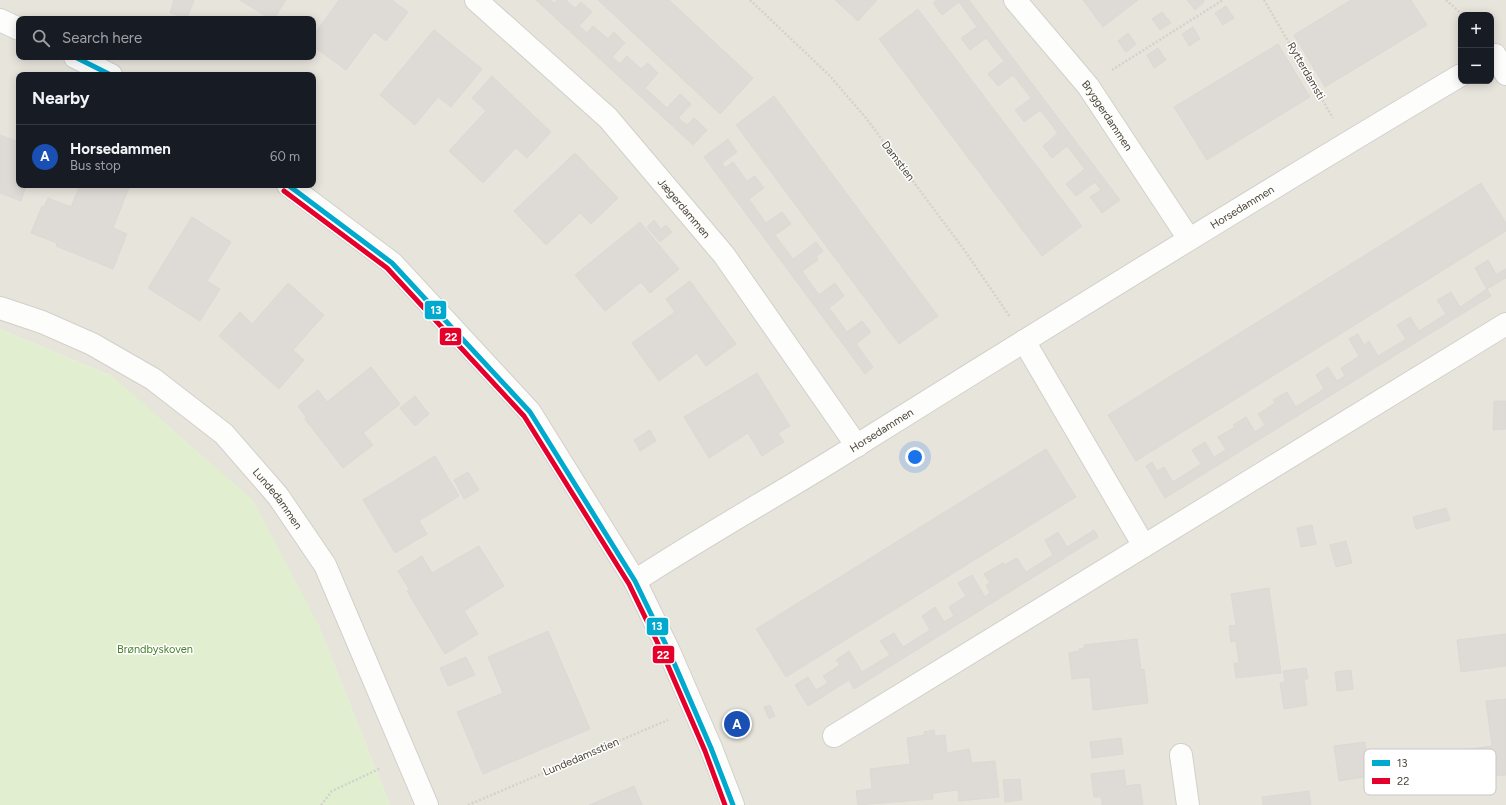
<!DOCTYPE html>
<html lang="en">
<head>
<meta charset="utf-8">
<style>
	:root { --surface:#171b24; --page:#20242c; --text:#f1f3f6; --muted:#9ea1a6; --line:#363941; --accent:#868178 }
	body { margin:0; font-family:Figtree,sans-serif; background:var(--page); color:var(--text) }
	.controls { position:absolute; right:12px; top:12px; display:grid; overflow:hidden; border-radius:8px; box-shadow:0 2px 10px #0003 }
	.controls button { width:36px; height:36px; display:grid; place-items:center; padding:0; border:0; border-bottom:1px solid var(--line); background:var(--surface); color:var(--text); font:20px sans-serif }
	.you { position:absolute; left:915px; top:457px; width:14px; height:14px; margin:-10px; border:3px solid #fff; border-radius:50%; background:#1a73e8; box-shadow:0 0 0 6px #1a73e833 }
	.badge { display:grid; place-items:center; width:26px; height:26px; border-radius:50%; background:var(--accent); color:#fff; font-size:13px; font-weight:700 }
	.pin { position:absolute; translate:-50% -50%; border:2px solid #fff; box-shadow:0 1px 4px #0006 }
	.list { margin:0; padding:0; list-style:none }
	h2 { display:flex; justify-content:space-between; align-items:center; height:52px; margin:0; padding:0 16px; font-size:17px }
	h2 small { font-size:13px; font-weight:400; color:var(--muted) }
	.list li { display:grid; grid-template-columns:26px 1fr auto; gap:12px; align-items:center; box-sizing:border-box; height:64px; padding:0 16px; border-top:1px solid var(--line) }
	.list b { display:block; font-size:15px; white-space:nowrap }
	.list p { margin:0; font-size:13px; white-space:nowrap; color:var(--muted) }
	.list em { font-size:13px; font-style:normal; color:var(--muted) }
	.icon { flex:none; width:22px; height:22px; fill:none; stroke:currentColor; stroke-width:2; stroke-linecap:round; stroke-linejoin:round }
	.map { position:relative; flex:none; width:1506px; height:805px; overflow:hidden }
	.search { position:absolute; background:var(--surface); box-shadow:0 2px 10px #0003; left:16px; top:16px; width:300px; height:44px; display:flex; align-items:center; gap:10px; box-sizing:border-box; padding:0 14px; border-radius:8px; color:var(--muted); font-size:15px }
	.panel { position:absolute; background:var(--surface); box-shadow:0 2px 10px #0003; left:16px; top:72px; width:300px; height:116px; border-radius:8px }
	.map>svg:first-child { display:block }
	.residential { fill:#e7e4dc; fill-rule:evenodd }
	.green { fill:#e1eecf }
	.building { fill:#dedbd6; stroke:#dcd9d4 }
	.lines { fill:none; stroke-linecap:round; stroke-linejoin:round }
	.minor-casing { stroke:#d2d0cb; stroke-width:24 }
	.tertiary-casing { stroke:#d2d0cb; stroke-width:24 }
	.path { stroke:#d3d2cc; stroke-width:2.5; stroke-dasharray:2 2; stroke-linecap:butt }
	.minor { stroke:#fdfdfc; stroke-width:22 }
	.tertiary { stroke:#fdfdfc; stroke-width:22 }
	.bus-1-casing { stroke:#fff; stroke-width:8 }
	.bus-2-casing { stroke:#fff; stroke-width:8 }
	.bus-1 { stroke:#00a9ce; stroke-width:5 }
	.bus-2 { stroke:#e4002b; stroke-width:5 }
	.labels { text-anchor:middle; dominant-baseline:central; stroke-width:3; stroke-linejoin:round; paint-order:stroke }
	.street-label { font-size:11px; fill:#4b4439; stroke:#fff }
	.park-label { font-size:11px; fill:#4a7f2a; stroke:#fff }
	.key { fill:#fff; stroke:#c9c7c4; stroke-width:1 }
	.key-label { font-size:11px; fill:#4b4439 }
	.line-badge { stroke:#fff; stroke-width:1.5 }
	.badge-label { font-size:11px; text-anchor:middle; font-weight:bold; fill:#fff }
</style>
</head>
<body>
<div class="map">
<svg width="1506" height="805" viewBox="0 0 1506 805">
	<rect width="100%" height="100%" fill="#f4f2ee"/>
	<!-- residential -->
	<path class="residential" d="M 0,0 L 1506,0 L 1506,805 L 390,805 L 318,624 L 112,376 L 0,329 ZM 1461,15 L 1491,15 L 1491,81 L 1461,81 ZM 19,19 L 313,19 L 313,57 L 19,57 ZM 19,75 L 313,75 L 313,185 L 19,185 Z"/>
	<!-- green -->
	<path class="green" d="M 0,329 L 112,376 L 253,500 L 318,624 L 390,805 L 0,805 Z"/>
	<!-- building -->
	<g class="building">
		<path d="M 174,0 L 194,0 L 187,19 L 170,13 Z"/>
		<path d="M 240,0 L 286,0 L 274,19 L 270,19 Z"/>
		<path d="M 339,0 L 392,0 L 408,12 L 386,41 L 374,32 L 346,70 L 313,46 L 313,36 Z"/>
		<path d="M 536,0 L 551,0 L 554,3 L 557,0 L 566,0 L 575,8 L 581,2 L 592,12 L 579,26 L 587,33 L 593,26 L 608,39 L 614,32 L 625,43 L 612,57 L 620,64 L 627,56 L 641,69 L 648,63 L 658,73 L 645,88 L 667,108 L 680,94 L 691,104 L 678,118 L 687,125 L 694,118 L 707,130 L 693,145 Z"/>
		<path d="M 598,0 L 669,0 L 753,78 L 720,114 Z"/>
		<path d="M 835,0 L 877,0 L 858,21 Z"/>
		<path d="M 937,0 L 969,0 L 1120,200 L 1102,213 L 1090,197 L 1101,190 L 1095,182 L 1076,196 L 1066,184 L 1085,169 L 1067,146 L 1052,158 L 1043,146 L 1058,133 L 1040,110 L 1024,122 L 1015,110 L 1031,98 L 1013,75 L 998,86 L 988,74 L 1004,61 L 986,38 L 970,50 L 961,38 L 977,27 L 959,2 L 942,15 L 933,3 Z"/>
		<path d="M 1083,0 L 1138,0 L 1103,27 Z"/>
		<path d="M 1187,0 L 1203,0 L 1204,2 L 1195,10 Z"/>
		<path d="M 1351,0 L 1411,0 L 1427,25 L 1325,87 L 1294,35 Z"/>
		<path d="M 1226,6 L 1234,18 L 1223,25 L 1215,13 Z"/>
		<path d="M 918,9 L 1082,226 L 1042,256 L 879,39 Z"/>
		<path d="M 1162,12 L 1171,23 L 1160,30 L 1152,19 Z"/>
		<path d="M 1193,27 L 1200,39 L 1189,46 L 1182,34 Z"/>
		<path d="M 434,30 L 482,69 L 451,107 L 438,97 L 415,125 L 380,95 Z"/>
		<path d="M 1128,33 L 1136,44 L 1126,52 L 1118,41 Z"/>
		<path d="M 1278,44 L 1310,97 L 1207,160 L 1174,107 Z"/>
		<path d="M 1158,48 L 1166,60 L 1154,68 L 1147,55 Z"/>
		<path d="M 492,76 L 551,132 L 527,158 L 516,148 L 483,183 L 449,151 L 486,111 L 472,98 Z"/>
		<path d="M 774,96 L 938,316 L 899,344 L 736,125 Z"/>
		<path d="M 0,135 L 19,142 L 19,185 L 26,185 L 21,201 L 0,193 Z"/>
		<path d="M 728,139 L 737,152 L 722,163 L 725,168 L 733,162 L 747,181 L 755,176 L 764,188 L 749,199 L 766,223 L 782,212 L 791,224 L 775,235 L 793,259 L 816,242 L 823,251 L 816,257 L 818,260 L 802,271 L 819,295 L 835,283 L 844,296 L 829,308 L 847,332 L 862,321 L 871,332 L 856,344 L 873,367 L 865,374 L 704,157 Z"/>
		<path d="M 575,153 L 618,198 L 591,224 L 580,213 L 546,245 L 514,211 Z"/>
		<path d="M 1481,183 L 1506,223 L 1506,231 L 1136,461 L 1108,415 Z"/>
		<path d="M 80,185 L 130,185 L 113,228 L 127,234 L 113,269 L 56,246 L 57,243 L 31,233 L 42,206 L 44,207 L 48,198 L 71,207 Z"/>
		<path d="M 192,217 L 231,242 L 207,281 L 220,289 L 200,321 L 148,288 Z"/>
		<path d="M 654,220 L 661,229 L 666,225 L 672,232 L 660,242 L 647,227 Z"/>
		<path d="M 640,222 L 679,269 L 650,293 L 641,282 L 605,311 L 575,275 Z"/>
		<path d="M 1488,260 L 1496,274 L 1506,269 L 1506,278 L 1487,289 L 1475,268 Z"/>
		<path d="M 690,281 L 736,344 L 706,366 L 697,353 L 659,381 L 632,343 L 675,312 L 666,299 Z"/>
		<path d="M 288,283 L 324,315 L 293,350 L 304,360 L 279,389 L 219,336 L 240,312 L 252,324 Z"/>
		<path d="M 1487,289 L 1491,296 L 1165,498 L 1146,466 L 1152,462 L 1157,471 L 1164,467 L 1173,482 L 1201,464 L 1192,450 L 1205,442 L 1214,457 L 1226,450 L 1218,437 L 1235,427 L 1233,425 L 1246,417 L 1255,432 L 1265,425 L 1258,414 L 1275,403 L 1273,400 L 1287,392 L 1296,407 L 1324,389 L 1316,375 L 1328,367 L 1337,381 L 1345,376 L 1341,368 L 1359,356 L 1349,339 L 1358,334 L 1364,345 L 1369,341 L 1378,356 L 1406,339 L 1397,325 L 1410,317 L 1419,331 L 1446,314 L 1437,300 L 1451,292 L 1460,307 Z"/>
		<path d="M 371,367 L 400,404 L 363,433 L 373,445 L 343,468 L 305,419 L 306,417 L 298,406 L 318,390 L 327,402 Z"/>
		<path d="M 757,373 L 790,426 L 778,433 L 784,442 L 762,456 L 748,433 L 709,458 L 684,417 Z"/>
		<path d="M 415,396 L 429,414 L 415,426 L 400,408 Z"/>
		<path d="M 1494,401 L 1506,401 L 1506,429 L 1493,430 Z"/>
		<path d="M 650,430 L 656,441 L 640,451 L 634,440 Z"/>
		<path d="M 1046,449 L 1076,497 L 786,677 L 756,629 Z"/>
		<path d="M 435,456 L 459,496 L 419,521 L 427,534 L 395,553 L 363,500 Z"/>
		<path d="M 468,472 L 479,490 L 464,499 L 454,480 Z"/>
		<path d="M 1446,508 L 1450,520 L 1416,529 L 1413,517 Z"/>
		<path d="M 1312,525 L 1316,544 L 1301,547 L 1297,528 Z"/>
		<path d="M 1094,530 L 1098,537 L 854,689 L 849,680 L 808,706 L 795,685 L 808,677 L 816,690 L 828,683 L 823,676 L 840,665 L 836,660 L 849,651 L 862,672 L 890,655 L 880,641 L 894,633 L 903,647 L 930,630 L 922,616 L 935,607 L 944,622 L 954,616 L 949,607 L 966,596 L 958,583 L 972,575 L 985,597 L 990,593 L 986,585 L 990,583 L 984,574 L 1003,563 L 1004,565 L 1017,558 L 1026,572 L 1053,555 L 1045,540 L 1058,532 L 1067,547 Z"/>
		<path d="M 1346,541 L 1352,563 L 1336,567 L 1330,545 Z"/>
		<path d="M 479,546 L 504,586 L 464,611 L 478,634 L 445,654 L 407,591 L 409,589 L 398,571 L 422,556 L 432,573 Z"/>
		<path d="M 1269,588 L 1281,673 L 1236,678 L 1234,663 L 1239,663 L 1236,641 L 1231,642 L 1229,626 L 1236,625 L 1231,594 Z"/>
		<path d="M 548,631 L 590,729 L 483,774 L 457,712 L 503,693 L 488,657 Z"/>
		<path d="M 1506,634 L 1506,666 L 1461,672 L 1457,640 Z"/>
		<path d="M 1137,639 L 1141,670 L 1144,669 L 1148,703 L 1093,710 L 1090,677 L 1072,679 L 1069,653 L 1079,651 L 1079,649 L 1084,648 L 1084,645 Z"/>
		<path d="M 466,657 L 475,675 L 448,686 L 440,668 Z"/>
		<path d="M 1306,668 L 1308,679 L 1304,679 L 1307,705 L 1284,709 L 1280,683 L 1285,682 L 1283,671 Z"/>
		<path d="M 1351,670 L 1353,689 L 1337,691 L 1335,672 Z"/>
		<path d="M 1506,699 L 1506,775 L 1460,779 L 1456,751 L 1492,746 L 1486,701 Z"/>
		<path d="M 770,705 L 775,716 L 769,719 L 764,707 Z"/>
		<path d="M 934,730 L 935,736 L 945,735 L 947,753 L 969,749 L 972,763 L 995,761 L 999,797 L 959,801 L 958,790 L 933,793 L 933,799 L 858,805 L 856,791 L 872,789 L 870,769 L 910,764 L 907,738 L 925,735 L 924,732 Z"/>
		<path d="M 1121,738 L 1123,754 L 1092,758 L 1090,742 Z"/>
		<path d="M 1365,742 L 1370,776 L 1339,781 L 1334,746 Z"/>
		<path d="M 1124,770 L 1126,786 L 1140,784 L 1143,805 L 1102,805 L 1101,797 L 1094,797 L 1091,774 Z"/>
		<path d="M 1020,779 L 1022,800 L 1005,802 L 1003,780 Z"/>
		<path d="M 634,786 L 642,805 L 589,805 Z"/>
		<path d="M 1309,791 L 1311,805 L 1263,805 L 1262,797 Z"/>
	</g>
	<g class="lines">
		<!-- minor casing -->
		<g class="minor-casing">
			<g id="minor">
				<path id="s1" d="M 476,0 L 608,118 L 724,255 L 857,446"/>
				<path id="s2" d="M 1015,0 L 1088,86 L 1189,239"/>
				<path d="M 1495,55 L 1506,74"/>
				<path id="s3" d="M 0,308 L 42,322 L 92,344 L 153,379 L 224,434 L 278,496 L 325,565 L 427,805"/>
				<path d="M 1024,341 L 1144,546"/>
				<path id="s4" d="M 635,581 C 708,533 785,491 859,444 C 1059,319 1259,195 1461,75"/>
				<path d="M 834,736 L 1506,324"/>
				<path d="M 1181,755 L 1188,805"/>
			</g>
		</g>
		<!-- tertiary casing -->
		<g class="tertiary-casing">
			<g id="tertiary">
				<path d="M 0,20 L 19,29"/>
				<path d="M 75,57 L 111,75"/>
				<path d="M 288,185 L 392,263 L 530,412 L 635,581 L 668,649 L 711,748 L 733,805"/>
			</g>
		</g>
		<!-- path -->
		<g class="path">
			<path d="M 750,0 L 829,75 L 866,118 L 965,251 L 1010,317"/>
			<path d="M 1264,0 L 1333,118"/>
			<path d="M 1446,0 L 1463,15"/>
			<path d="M 1112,70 L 1223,0"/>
			<path d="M 321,805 L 332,791 L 381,768"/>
			<path d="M 468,805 L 668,720"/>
		</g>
		<!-- minor -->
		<use href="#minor" class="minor"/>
		<!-- tertiary -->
		<use href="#tertiary" class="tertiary"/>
		<!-- bus-1 casing -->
		<g class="bus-1-casing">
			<g id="bus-1">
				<path d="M 75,57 L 111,75"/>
				<path d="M 288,185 L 392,263 L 530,412 L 635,581 L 668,649 L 711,748 L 733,805"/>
			</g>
		</g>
		<!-- bus-2 casing -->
		<g class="bus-2-casing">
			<path id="bus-2" d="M 284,191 L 387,268 L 524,416 L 629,584 L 662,652 L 705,751 L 725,805"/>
		</g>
		<!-- bus-1 -->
		<use href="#bus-1" class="bus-1"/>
		<!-- bus-2 -->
		<use href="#bus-2" class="bus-2"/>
	</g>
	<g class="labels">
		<!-- street labels -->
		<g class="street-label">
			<text transform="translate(1306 71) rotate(60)">Rytterdamsti</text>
			<text stroke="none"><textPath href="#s2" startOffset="148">Bryggerdammen</textPath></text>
			<text transform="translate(898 161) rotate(53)">Damstien</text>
			<text stroke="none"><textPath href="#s4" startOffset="713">Horsedammen</textPath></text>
			<text stroke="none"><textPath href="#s1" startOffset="295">Jægerdammen</textPath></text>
			<text stroke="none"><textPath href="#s4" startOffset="289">Horsedammen</textPath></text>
			<text stroke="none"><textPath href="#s3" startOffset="343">Lundedammen</textPath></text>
			<text transform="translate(581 757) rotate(-23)">Lundedamsstien</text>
		</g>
		<!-- park labels -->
		<g class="park-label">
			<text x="155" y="649">Brøndbyskoven</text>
		</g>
	</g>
	<!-- legend -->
	<rect x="1364" y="749" width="132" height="46" rx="6" class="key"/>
	<rect x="1372" y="760" width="18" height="6" fill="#00a9ce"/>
	<rect x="1372" y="778" width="18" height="6" fill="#e4002b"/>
	<g class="key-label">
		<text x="1397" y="767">13</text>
		<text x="1397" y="785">22</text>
	</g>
	<g class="line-badge">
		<rect x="424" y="300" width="23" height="20" rx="4" fill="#00a9ce"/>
		<rect x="439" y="327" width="23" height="19" rx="4" fill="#e4002b"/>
		<rect x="646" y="617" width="23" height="19" rx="4" fill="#00a9ce"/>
		<rect x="652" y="645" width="23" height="19" rx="4" fill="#e4002b"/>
	</g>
	<g class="badge-label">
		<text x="436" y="314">13</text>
		<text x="451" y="341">22</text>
		<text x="657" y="630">13</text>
		<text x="663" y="659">22</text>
	</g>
</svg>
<div class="controls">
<button>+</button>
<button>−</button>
</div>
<div class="you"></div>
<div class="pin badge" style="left:737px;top:724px;background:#1a4fb4">A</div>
<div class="search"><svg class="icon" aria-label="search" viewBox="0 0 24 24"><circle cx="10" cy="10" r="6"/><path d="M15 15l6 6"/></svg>Search here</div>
<section class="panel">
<h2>Nearby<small></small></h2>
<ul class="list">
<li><span class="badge" style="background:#1a4fb4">A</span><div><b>Horsedammen</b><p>Bus stop</p></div><em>60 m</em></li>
</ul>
</section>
</div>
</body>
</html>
